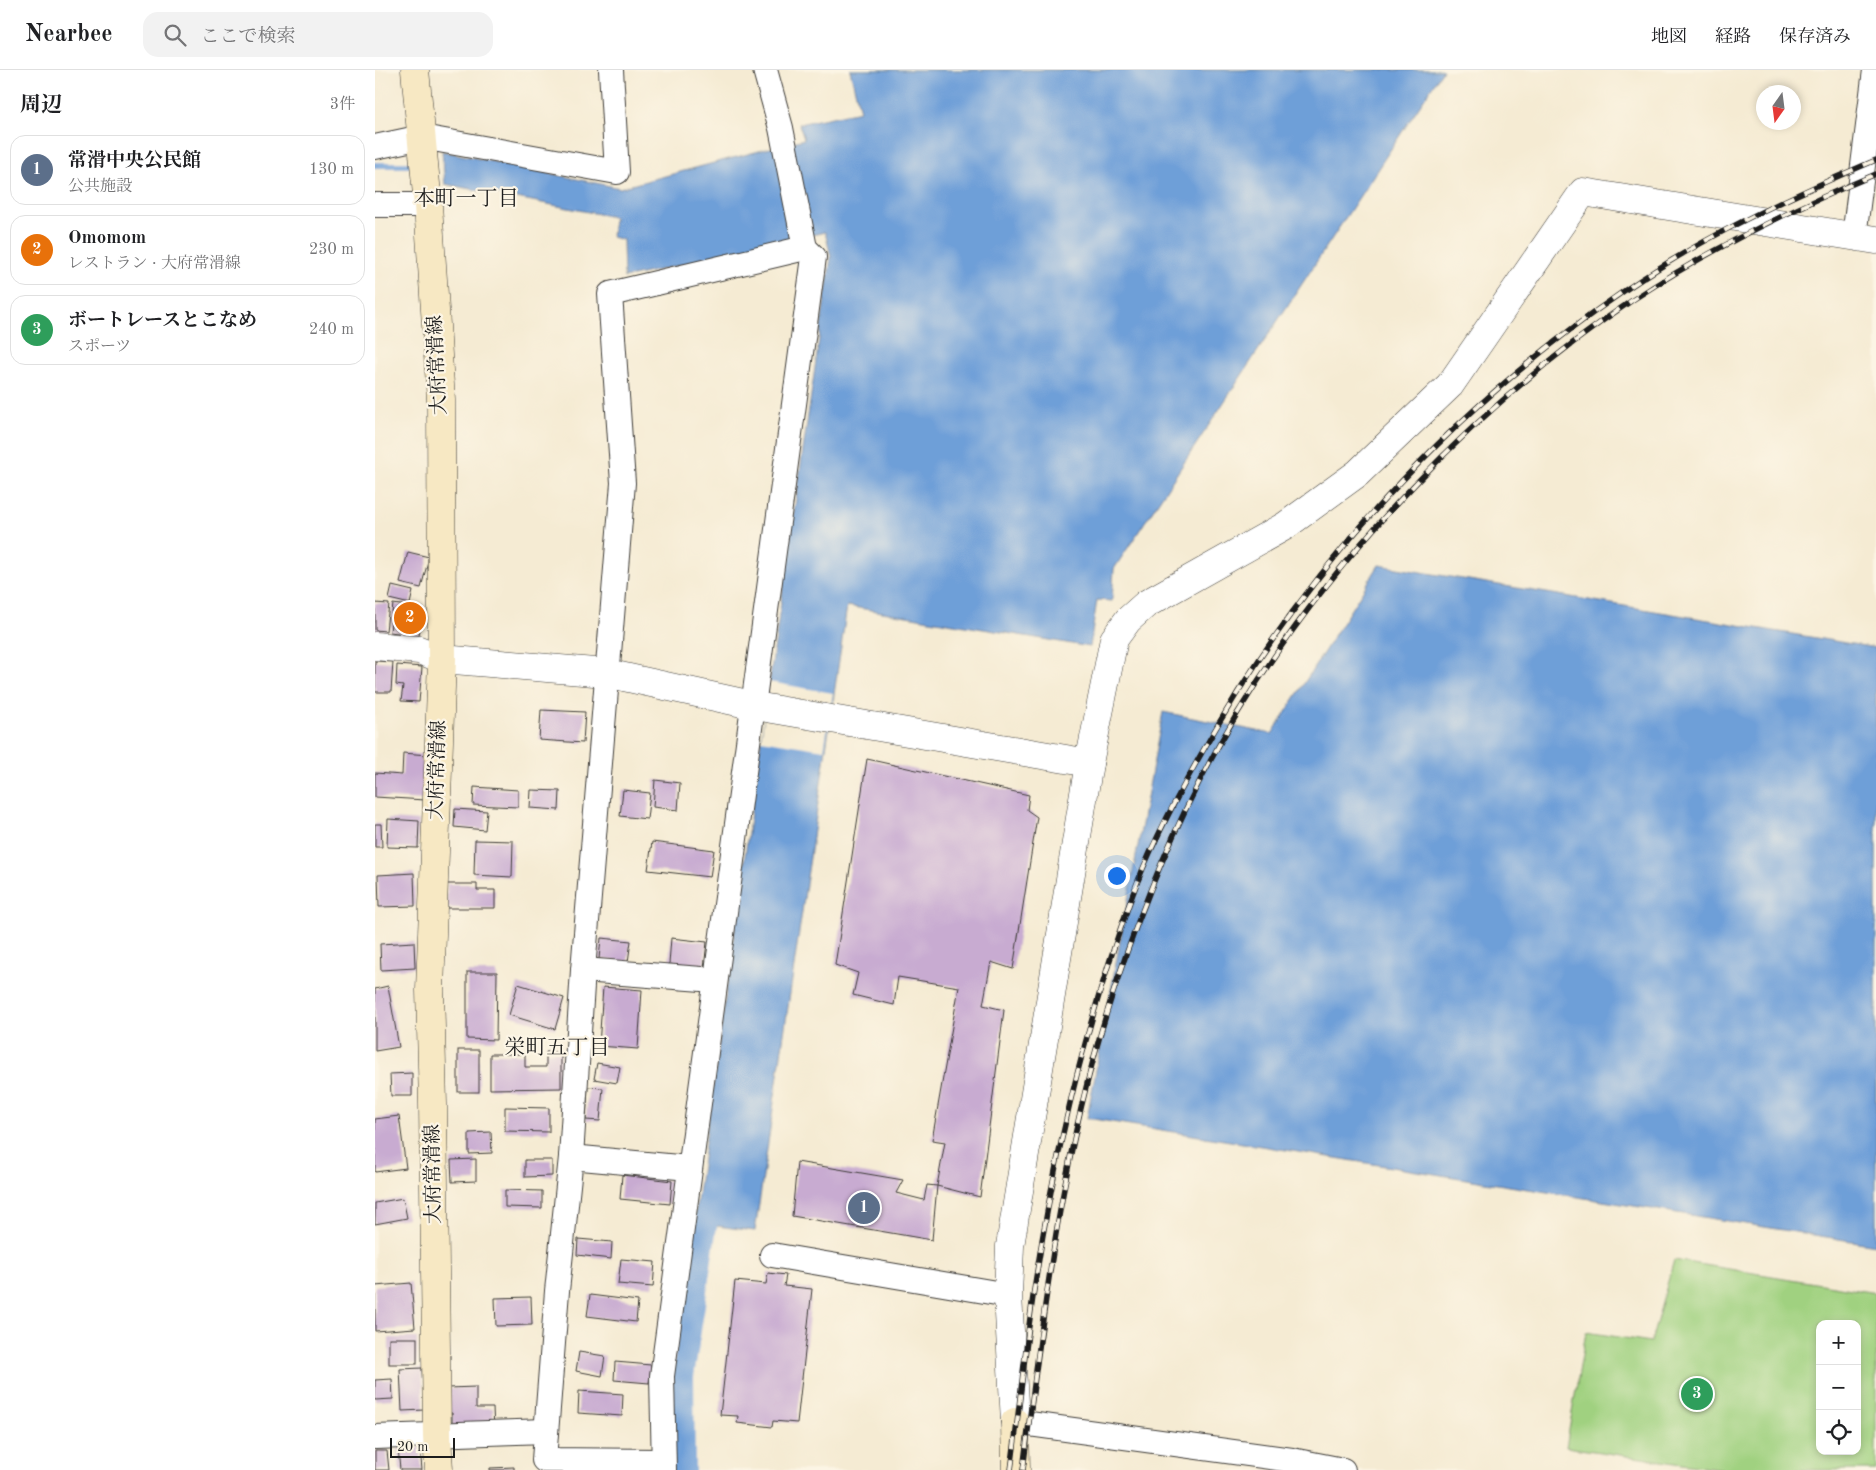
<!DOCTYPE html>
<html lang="ja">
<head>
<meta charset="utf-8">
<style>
	:root { --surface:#fff; --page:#f2f2f2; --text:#202124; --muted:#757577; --line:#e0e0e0; --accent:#0f766e }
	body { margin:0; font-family:"Old Standard TT","Noto Serif JP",serif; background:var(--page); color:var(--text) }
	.controls { position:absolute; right:15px; bottom:15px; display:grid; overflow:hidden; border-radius:10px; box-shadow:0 2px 8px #0003 }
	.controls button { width:45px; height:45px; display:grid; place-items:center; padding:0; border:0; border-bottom:1px solid var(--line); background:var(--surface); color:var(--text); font:25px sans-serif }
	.compass { position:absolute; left:1381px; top:15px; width:45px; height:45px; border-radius:50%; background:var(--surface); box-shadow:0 2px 8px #0003; rotate:194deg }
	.scale { position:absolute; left:15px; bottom:12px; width:65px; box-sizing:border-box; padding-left:5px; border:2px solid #1c1c1c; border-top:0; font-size:14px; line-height:18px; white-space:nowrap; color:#1c1c1c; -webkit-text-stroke:4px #fcf5e5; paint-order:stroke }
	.you { position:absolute; left:741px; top:805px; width:18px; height:18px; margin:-12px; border:4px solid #fff; border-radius:50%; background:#1a73e8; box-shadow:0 0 0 8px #1a73e833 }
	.badge { display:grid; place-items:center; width:32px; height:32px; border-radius:50%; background:var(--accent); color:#fff; font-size:16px; font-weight:700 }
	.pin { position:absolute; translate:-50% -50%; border:2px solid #fff; box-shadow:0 1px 5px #0006 }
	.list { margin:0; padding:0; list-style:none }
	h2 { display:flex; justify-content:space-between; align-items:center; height:65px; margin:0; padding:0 20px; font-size:21px }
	h2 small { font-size:16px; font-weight:400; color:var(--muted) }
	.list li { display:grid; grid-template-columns:32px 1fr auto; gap:15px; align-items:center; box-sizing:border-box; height:70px; margin:0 10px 10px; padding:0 10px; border:1px solid var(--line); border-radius:15px }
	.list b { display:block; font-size:19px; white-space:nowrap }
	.list p { margin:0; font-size:16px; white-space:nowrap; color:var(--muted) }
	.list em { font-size:16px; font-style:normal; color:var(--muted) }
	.icon { flex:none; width:28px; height:28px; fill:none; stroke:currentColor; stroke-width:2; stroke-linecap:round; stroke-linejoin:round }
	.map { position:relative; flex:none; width:1501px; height:1400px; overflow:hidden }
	header { display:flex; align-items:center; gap:30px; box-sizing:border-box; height:70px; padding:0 25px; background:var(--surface); border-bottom:1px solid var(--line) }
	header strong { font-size:24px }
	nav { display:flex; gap:28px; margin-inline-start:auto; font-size:18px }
	.search { width:350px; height:45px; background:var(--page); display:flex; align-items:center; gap:12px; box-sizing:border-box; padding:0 18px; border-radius:15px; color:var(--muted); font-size:19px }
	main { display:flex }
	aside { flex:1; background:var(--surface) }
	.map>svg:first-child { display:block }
	.green { fill:#a0d180; stroke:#5e764e; fill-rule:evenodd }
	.water { fill:#6e9fd8; stroke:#455e7a }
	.pier { fill:#f5ebd3 }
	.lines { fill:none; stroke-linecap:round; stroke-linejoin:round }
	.stream { stroke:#6e9fd8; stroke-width:6 }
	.canal { stroke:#6e9fd8; stroke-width:22 }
	.building { fill:#c8abd1 }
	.minor-casing { stroke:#3d3b37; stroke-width:26 }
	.tertiary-casing { stroke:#3d3b37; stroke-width:29 }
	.secondary-casing { stroke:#3d3b37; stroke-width:29 }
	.minor { stroke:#fff; stroke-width:24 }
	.tertiary { stroke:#fff; stroke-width:28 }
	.secondary { stroke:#f7e8c3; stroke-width:28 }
	.rail-casing { stroke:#1c1c1c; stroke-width:5.5 }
	.rail { stroke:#fcf5e5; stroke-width:4; stroke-dasharray:11; stroke-linecap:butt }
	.labels { text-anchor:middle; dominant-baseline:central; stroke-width:4.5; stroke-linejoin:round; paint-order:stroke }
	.street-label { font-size:20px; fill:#1c1c1c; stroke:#fcf5e5 }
	.neighbourhood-label { font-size:21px; fill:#1c1c1c; stroke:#fcf5e5 }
</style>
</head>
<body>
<header>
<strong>Nearbee</strong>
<div class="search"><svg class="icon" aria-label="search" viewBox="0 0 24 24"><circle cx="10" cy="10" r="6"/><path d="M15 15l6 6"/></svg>ここで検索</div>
<nav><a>地図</a><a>経路</a><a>保存済み</a></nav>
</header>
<main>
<aside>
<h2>周辺<small>3件</small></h2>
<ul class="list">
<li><span class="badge" style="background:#5c6f8a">1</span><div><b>常滑中央公民館</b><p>公共施設</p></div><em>130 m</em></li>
<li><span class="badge" style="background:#e8710a">2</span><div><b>Omomom</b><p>レストラン · 大府常滑線</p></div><em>230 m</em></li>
<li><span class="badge" style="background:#2e9e5b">3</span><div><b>ボートレースとこなめ</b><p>スポーツ</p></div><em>240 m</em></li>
</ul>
</aside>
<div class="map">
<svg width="1501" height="1400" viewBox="0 0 1501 1400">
	<rect width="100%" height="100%" fill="#fcf5e5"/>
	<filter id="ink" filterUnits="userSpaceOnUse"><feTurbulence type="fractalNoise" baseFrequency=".02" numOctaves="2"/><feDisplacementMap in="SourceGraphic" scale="10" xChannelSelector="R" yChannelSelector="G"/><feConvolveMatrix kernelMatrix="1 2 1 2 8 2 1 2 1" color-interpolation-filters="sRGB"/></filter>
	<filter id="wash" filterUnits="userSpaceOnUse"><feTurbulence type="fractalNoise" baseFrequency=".0096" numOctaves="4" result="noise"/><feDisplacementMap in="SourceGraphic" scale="20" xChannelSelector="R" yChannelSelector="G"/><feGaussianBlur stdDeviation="1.12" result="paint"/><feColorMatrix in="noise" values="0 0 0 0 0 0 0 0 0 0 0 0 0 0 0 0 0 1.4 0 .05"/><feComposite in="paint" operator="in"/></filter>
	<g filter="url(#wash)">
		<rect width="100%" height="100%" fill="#f5ebd3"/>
		<!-- green -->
		<path class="green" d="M 1299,1190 L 1501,1223 L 1501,1400 L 1348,1400 L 1191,1377 L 1211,1262 L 1276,1272 ZM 1445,1254 L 1482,1254 L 1482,1381 L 1445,1381 Z"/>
		<!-- water -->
		<g class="water">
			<path d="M 475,0 L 1068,0 L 739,499 L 737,531 L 722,530 L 715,577 L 472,536 L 380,1161 L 319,1153 L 386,670 L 456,187 L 450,162 L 249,208 L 248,170 L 237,167 L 239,147 L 70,114 L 67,81 L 245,118 L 429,69 L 424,54 L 485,41 Z"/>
			<path d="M 1004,495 L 1501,578 L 1501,1175 L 712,1048 L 788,642 L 897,664 Z"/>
		</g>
		<!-- pier -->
		<path class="pier" d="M 394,612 L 458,623 L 449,680 L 386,670 Z"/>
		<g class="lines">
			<!-- stream -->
			<path class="stream" d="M 0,95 L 42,95"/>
			<!-- canal -->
			<path class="canal" d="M 309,1400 L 308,1306 L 336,1123"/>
		</g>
		<g id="blocks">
			<!-- building -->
			<g class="building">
				<path d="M 33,482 L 54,487 L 46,518 L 25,513 Z"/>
				<path d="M 17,516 L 38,521 L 35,534 L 14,529 Z"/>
				<path d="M 0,533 L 14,534 L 11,561 L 0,560 Z"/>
				<path d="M 18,534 L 48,538 L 44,566 L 15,562 Z"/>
				<path d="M 0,591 L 18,592 L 16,622 L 0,622 Z"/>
				<path d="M 22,595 L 47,597 L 44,632 L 26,631 L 28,616 L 21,615 Z"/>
				<path d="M 166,640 L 210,642 L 208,673 L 164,670 Z"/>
				<path d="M 28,683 L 53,685 L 50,730 L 0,727 L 0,703 L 27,705 Z"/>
				<path d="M 492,689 L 654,725 L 652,740 L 662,747 L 638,899 L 616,892 L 608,935 L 629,940 L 605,1127 L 562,1116 L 570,1072 L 557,1070 L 584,917 L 523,907 L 519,935 L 478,925 L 483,903 L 460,895 Z"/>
				<path d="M 280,710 L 305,713 L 303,740 L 278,737 Z"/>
				<path d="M 99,717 L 143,720 L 143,737 L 98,735 Z"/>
				<path d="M 156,720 L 185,721 L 184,740 L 155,738 Z"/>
				<path d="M 248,720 L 275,723 L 272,749 L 245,746 Z"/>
				<path d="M 80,739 L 112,741 L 110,760 L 79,757 Z"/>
				<path d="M 13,749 L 44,751 L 43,778 L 12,777 Z"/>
				<path d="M 0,754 L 6,754 L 7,777 L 0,777 Z"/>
				<path d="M 100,770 L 138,771 L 137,807 L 99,805 Z"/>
				<path d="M 277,772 L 339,780 L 335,807 L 273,800 Z"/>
				<path d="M 39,803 L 40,836 L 4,837 L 3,805 Z"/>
				<path d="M 72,814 L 102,814 L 102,820 L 120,820 L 120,838 L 71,838 Z"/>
				<path d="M 226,868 L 256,871 L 253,892 L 224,889 Z"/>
				<path d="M 296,868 L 332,872 L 329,898 L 294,894 Z"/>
				<path d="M 39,872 L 40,898 L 6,900 L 5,874 Z"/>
				<path d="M 92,902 L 122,902 L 121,970 L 92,969 Z"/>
				<path d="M 143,914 L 189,928 L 180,959 L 134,945 Z"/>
				<path d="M 13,916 L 24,977 L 0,981 L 0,919 Z"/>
				<path d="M 228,917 L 267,920 L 263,979 L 224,976 Z"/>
				<rect x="83" y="980" width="21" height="42"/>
				<path d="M 171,982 L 186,982 L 186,1018 L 115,1019 L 115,984 L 150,984 L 150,997 L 171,997 Z"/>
				<path d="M 222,993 L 245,997 L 242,1013 L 219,1009 Z"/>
				<path d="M 37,1003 L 37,1026 L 16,1026 L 15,1004 Z"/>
				<path d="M 213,1017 L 228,1018 L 225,1051 L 211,1050 Z"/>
				<path d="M 130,1037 L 174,1038 L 174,1062 L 130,1061 Z"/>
				<path d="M 24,1046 L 31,1098 L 0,1102 L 0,1049 Z"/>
				<path d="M 116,1062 L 117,1083 L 94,1084 L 94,1063 Z"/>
				<path d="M 101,1089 L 101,1111 L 77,1112 L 76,1090 Z"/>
				<path d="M 150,1090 L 177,1090 L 177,1106 L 150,1107 Z"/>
				<path d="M 422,1092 L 528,1110 L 521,1123 L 549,1130 L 552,1115 L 562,1116 L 557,1170 L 417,1146 Z"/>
				<path d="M 247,1105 L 297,1111 L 295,1134 L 245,1129 Z"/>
				<path d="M 130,1120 L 167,1121 L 167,1138 L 130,1137 Z"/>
				<path d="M 28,1128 L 32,1148 L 0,1154 L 0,1133 Z"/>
				<path d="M 203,1169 L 237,1172 L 236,1189 L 202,1185 Z"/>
				<path d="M 246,1189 L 280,1192 L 278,1217 L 243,1214 Z"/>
				<path d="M 393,1203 L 411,1205 L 409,1216 L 437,1219 L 422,1353 L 398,1351 L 397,1357 L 362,1353 L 363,1346 L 345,1345 L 360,1211 L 391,1214 Z"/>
				<path d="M 36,1213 L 40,1258 L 0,1261 L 0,1216 Z"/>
				<path d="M 215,1225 L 263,1231 L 261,1252 L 212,1246 Z"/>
				<path d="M 156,1227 L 157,1255 L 121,1256 L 120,1228 Z"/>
				<rect x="14" y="1268" width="28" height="26"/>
				<path d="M 204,1282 L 230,1286 L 227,1306 L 201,1301 Z"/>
				<path d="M 240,1292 L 276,1295 L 274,1313 L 239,1310 Z"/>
				<path d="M 47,1298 L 49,1340 L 27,1341 L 25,1299 Z"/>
				<path d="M 17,1309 L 18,1329 L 0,1330 L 0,1310 Z"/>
				<path d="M 101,1317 L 101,1338 L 118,1338 L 119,1359 L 77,1360 L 77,1343 L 73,1343 L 73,1318 Z"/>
				<path d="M 204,1321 L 248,1324 L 247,1346 L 203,1343 Z"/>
				<path d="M 45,1377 L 47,1400 L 25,1400 L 23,1378 Z"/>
				<path d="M 0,1381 L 12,1381 L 14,1400 L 0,1400 Z"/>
				<path d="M 139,1397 L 139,1400 L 115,1400 L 115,1398 Z"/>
			</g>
		</g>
	</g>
	<g filter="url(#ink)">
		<use href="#blocks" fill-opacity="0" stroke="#3d3b37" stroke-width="1"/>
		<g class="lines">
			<!-- minor casing -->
			<g class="minor-casing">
				<g id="minor">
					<path d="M 0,77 L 47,67 L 242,102 L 236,0"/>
					<path d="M 0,135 L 53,135"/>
					<path d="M 1479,167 L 1500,0"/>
					<path d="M 208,900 L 340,910"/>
					<path d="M 196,1087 L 314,1098"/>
					<path d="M 397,1185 L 633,1225"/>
					<path d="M 640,1352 L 917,1390 L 968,1400"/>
					<path d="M 0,1367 L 171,1361"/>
					<path d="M 288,1391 L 169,1390 L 182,1221 L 196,1087 L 208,900 L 248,413 L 235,224 L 430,178"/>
					<path d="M 289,1400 L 287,1306 L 439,187 L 430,178 L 406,58 L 390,0"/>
				</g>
			</g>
			<!-- tertiary casing -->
			<g class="tertiary-casing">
				<g id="tertiary">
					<path d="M 0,576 L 44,580 L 67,589 L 231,603 L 386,637 L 714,693"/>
					<path d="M 640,1352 L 633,1225 L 635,1176 L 714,693 L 739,569 L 753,550 L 771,534 L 910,456 L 983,403 L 1075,315 L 1208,122 L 1501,170"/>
				</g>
			</g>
			<!-- secondary casing -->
			<g class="secondary-casing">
				<g id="secondary">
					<path d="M 40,0 L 53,135 L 66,330 L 67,589 L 55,920 L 58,1034 L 62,1365 L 64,1400"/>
					<path d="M 640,1352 L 641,1400"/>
				</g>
			</g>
			<!-- minor -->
			<use href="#minor" class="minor"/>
			<!-- tertiary -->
			<use href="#tertiary" class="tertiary"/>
			<!-- secondary -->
			<use href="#secondary" class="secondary"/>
			<!-- rail casing -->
			<g class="rail-casing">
				<g id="rail">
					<path d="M 636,1400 C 645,1334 651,1267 662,1201 C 682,1074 712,949 756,829 C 774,779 799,732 825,686 C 928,501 1074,341 1249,221 C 1327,167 1414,127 1501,90"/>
					<path d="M 648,1400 C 669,1236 688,1072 741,914 C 772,821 811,728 862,644 C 960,483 1103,334 1259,229 C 1335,179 1417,139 1501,104"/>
				</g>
			</g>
			<!-- rail -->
			<use href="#rail" class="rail"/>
		</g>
	</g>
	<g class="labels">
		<!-- street labels -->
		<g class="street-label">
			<text transform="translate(63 295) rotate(-93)">大府常滑線</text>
			<text transform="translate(63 700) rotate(-88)">大府常滑線</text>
			<text transform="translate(59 1104) rotate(-91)">大府常滑線</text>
		</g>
		<!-- neighbourhood labels -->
		<g class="neighbourhood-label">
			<text x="91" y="129">本町一丁目</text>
			<text x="182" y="978">栄町五丁目</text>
		</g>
	</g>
</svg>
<div class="controls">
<button>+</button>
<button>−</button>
<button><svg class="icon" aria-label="locate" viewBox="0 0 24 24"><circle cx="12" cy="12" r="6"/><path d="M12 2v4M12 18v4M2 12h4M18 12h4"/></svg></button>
</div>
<svg class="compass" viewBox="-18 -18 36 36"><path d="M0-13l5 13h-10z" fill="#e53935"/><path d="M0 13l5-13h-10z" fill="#757577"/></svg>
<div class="scale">20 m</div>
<div class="you"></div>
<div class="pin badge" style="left:489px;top:1138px;background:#5c6f8a">1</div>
<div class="pin badge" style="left:35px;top:548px;background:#e8710a">2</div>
<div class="pin badge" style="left:1322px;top:1324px;background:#2e9e5b">3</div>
</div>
</main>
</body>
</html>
